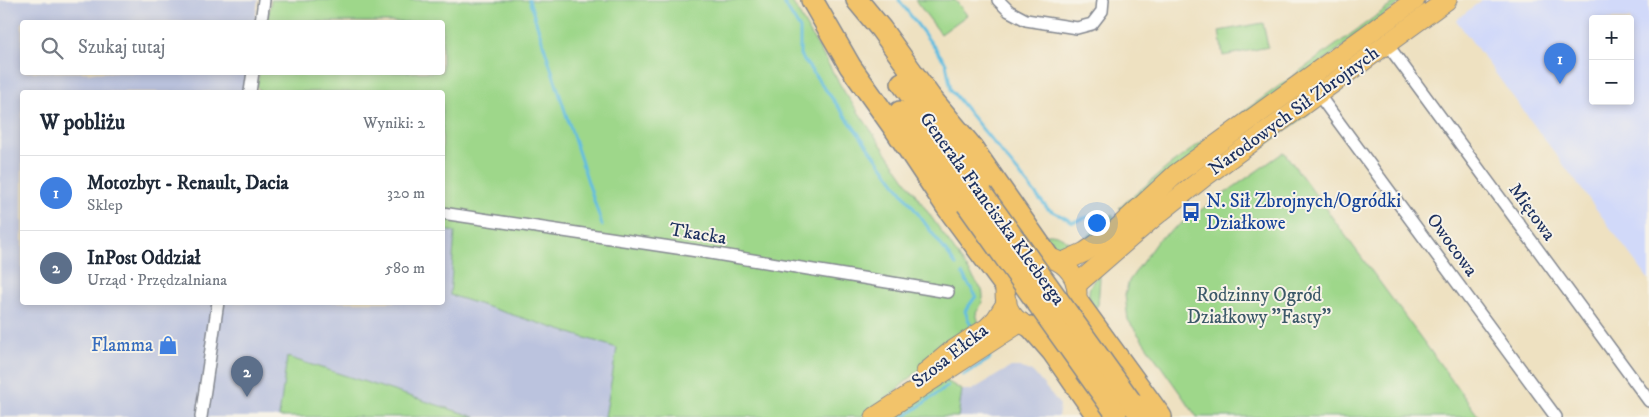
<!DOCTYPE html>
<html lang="pl">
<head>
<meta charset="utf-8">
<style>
	:root { --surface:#fff; --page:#f6f6f7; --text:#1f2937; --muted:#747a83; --line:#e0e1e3; --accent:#b5179e }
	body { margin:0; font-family:"IM FELL DW Pica",serif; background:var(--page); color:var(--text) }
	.controls { position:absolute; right:15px; top:15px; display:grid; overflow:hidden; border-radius:5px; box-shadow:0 2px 8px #0003 }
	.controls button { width:45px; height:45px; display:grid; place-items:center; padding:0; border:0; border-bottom:1px solid var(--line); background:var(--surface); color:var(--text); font:25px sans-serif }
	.you { position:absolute; left:1096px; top:222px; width:18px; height:18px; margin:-12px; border:4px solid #fff; border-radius:50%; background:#1a73e8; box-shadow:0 0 0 8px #1a73e833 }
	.badge { display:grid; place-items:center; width:32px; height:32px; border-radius:50%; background:var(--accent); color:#fff; font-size:16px; font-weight:700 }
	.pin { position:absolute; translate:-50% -41px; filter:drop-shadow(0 1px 2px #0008) }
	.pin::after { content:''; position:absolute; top:26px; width:18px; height:15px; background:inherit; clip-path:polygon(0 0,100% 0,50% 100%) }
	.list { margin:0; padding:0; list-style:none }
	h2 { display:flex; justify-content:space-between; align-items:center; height:65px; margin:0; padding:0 20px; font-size:21px }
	h2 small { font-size:16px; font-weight:400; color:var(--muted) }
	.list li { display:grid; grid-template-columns:32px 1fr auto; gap:15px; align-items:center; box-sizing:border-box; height:75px; padding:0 20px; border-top:1px solid var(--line) }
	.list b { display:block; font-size:19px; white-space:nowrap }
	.list p { margin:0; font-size:16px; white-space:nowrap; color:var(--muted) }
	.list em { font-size:16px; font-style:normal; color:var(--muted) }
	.icon { flex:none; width:28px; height:28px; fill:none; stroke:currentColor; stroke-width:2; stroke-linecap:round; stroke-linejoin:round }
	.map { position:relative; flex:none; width:1649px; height:417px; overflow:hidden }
	.search { position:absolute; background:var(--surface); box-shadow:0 2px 8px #0003; left:20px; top:20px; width:425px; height:55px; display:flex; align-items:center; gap:12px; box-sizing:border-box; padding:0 18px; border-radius:5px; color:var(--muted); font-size:19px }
	.panel { position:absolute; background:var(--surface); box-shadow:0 2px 8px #0003; left:20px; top:90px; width:425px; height:215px; border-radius:5px }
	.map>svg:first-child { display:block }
	.built { fill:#d1d9f9; fill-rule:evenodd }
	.industrial { fill:#bbc3de }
	.green { fill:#9ed78a; stroke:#5c8374 }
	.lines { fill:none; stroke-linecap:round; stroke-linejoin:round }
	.stream { stroke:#62bde0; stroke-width:3 }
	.street-casing { stroke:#848890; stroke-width:14 }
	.primary-casing { stroke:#848890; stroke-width:21 }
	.highway-casing { stroke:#848890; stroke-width:24 }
	.street { stroke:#fff; stroke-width:11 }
	.primary { stroke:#f2c36a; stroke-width:19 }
	.highway { stroke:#f2c36a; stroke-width:21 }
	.highway-bridge-casing { stroke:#848890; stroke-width:24; stroke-linecap:butt }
	.highway-bridge { stroke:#f2c36a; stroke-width:21 }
	.labels { text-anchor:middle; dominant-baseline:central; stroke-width:4; stroke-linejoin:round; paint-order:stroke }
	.street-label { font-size:19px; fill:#1b2f5e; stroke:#f7f3e8 }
	.transit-label { font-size:19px; fill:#164399; stroke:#f7f3e8; text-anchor:start }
	.park-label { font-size:19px; fill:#3c5969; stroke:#f7f3e8 }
	.shop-label { font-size:19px; fill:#366cbe; stroke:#f7f3e8; text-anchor:end }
</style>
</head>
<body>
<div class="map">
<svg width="1649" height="417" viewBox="0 0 1649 417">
	<rect width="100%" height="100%" fill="#f7f3e8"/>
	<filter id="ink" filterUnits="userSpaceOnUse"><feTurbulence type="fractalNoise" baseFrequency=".02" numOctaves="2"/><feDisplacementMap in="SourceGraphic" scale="10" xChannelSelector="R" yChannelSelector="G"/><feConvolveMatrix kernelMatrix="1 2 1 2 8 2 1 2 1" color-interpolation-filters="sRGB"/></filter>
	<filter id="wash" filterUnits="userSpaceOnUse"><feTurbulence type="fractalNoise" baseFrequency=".0096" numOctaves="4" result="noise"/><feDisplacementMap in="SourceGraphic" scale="20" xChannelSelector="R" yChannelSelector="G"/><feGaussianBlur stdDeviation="1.12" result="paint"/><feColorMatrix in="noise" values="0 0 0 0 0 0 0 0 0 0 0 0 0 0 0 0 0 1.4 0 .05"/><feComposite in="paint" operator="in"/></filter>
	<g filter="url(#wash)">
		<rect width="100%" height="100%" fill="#eee1c1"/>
		<!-- built -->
		<path class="built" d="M 1482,0 L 1649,0 L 1649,280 L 1456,20 ZM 1593,19 L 1630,19 L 1630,101 L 1593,101 Z"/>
		<!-- industrial -->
		<g class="industrial">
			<path d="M 0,0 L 258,0 L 255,22 L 22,22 L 22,72 L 247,73 L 244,92 L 22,92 L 22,302 L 442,302 L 443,230 L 455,232 L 450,295 L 617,348 L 605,417 L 475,417 L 288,357 L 279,417 L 0,417 Z"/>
			<path d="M 1011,367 L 1020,367 L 1034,373 L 1060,405 L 1058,417 L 958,417 L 962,390 L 972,390 Z"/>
		</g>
		<!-- green -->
		<g class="green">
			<path d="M 271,0 L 791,0 L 845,93 L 982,290 C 985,300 981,305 976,313 L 979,324 L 936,356 L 882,402 L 861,417 L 605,417 L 617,348 L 450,295 L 455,232 L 443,230 L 442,92 L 259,92 L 259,89 L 257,87 L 259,73 L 442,72 L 442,22 L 267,22 Z"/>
			<path d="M 915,0 L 955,0 L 967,15 L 941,34 Z"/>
			<path d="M 1398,0 L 1404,0 L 1125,211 L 1119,208 L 1170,165 Z"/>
			<path d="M 1263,23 L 1268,47 L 1223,56 L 1219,31 Z"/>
			<path d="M 1315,106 L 1318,107 L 1213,183 L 1224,170 Z"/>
			<path d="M 1284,152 L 1479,417 L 1197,417 L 1128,320 L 1125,295 L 1129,281 L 1158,240 Z"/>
			<path d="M 1112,214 L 1115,221 L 1086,245 L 1083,241 Z"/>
			<path d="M 1048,234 C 1060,233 1069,242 1077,250 C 1058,256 1055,251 1042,238 Z"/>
			<path d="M 1099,275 L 1100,278 L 1098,305 L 1094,309 C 1086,296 1087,285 1099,275 Z"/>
			<path d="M 287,357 L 475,417 L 279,417 Z"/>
			<path d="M 945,380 L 962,390 L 958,417 L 893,417 Z"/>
		</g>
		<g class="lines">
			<!-- stream -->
			<g class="stream">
				<path d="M 529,0 L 602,225"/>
				<path d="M 782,0 L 800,29 L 800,55 L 956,265"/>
				<path d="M 899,0 L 946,63 L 951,90 L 975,120 L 1048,209 L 1073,222 L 1088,217"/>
				<path d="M 962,274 L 976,296 L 965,311 L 971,326"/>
				<path d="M 963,375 L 990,359 L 988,355"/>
				<path d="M 904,417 L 948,386"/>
			</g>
		</g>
	</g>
	<g filter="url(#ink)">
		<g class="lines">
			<!-- street casing -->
			<g class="street-casing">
				<g id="street">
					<path d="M 998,0 L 1009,11 L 1026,20 L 1077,28 L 1092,24 L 1102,11 L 1103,0"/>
					<path d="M 261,22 L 264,0"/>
					<path d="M 1387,44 L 1649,401"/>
					<path d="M 250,92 L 253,72"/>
					<path d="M 1318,94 L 1556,417"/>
					<path d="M 442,213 L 704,252 L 948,292"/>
					<path d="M 201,417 L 218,302"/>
				</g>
			</g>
			<!-- primary casing -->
			<g class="primary-casing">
				<g id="primary">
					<circle cx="1041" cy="293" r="36"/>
					<path d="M 1061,263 L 1085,252 L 1111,234 L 1176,174 L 1415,0"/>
					<path d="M 1076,285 L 1153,218 L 1203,178 L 1447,0"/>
					<path d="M 926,372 L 950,352 L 987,328 L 996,319 L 1007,302"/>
					<path d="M 875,417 L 1021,322"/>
				</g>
			</g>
			<!-- highway casing -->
			<g class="highway-casing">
				<g id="highway">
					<path d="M 812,0 L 850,66 L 897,132 L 947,207 L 1006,287"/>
					<path d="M 857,0 L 881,29 L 930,97 L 970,145 L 1049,258"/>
					<path d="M 902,83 L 982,194"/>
					<path d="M 900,112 L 967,204"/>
					<path d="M 1076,300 L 1161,417"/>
					<path d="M 1031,327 L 1052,351 L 1098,417"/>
					<path d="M 1131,402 L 1142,417"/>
				</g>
			</g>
			<!-- street -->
			<use href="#street" class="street"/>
			<!-- primary -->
			<use href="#primary" class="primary"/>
			<!-- highway -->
			<use href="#highway" class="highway"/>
			<!-- highway-bridge casing -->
			<g class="highway-bridge-casing">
				<g id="highway-bridge">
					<path d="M 982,194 L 1131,402"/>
					<path d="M 967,204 L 1116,413"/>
				</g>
			</g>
			<!-- highway-bridge -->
			<use href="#highway-bridge" class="highway-bridge"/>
		</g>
	</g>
	<!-- icons -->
	<defs>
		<g id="bus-bare" transform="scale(1.5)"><path d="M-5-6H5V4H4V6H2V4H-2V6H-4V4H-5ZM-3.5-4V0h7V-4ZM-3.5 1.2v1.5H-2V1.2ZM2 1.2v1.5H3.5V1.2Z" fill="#1a4fb4" stroke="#f7f3e8" stroke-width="2.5" paint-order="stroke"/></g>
		<g id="shop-bare" transform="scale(1.5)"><path d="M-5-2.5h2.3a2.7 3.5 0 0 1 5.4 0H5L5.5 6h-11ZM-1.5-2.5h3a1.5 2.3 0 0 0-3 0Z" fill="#3f7fe0" stroke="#f7f3e8" stroke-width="2.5" paint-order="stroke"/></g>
	</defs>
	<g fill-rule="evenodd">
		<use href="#bus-bare" x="1191" y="212"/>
		<use href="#shop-bare" x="168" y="345"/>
	</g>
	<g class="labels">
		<!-- street labels -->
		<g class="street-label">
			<text transform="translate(1294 111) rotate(-36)">Narodowych Sił Zbrojnych</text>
			<text transform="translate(992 209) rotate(54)">Generała Franciszka Kleeberga</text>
			<text transform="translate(1532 212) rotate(54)">Miętowa</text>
			<text transform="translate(698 234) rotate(9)">Tkacka</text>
			<text transform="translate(1452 245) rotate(54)">Owocowa</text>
			<text transform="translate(950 356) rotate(-38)">Szosa Ełcka</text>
		</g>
		<!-- transit labels -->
		<g class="transit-label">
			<text x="1206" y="201">N. Sił Zbrojnych/Ogródki<tspan x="1206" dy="22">Działkowe</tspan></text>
		</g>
		<!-- park labels -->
		<g class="park-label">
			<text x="1259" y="295">Rodzinny Ogród<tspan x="1259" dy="22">Działkowy "Fasty"</tspan></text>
		</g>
		<!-- shop labels -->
		<g class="shop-label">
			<text x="153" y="345">Flamma</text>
		</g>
	</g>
</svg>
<div class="controls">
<button>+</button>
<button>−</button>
</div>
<div class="you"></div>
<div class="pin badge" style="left:1560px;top:84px;background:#3f7fe0">1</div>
<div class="pin badge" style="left:247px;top:397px;background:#5c6f8a">2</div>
<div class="search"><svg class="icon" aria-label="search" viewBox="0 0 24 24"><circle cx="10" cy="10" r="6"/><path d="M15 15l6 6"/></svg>Szukaj tutaj</div>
<section class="panel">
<h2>W pobliżu<small>Wyniki: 2</small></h2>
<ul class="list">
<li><span class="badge" style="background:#3f7fe0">1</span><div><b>Motozbyt - Renault, Dacia</b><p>Sklep</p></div><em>320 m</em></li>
<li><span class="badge" style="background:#5c6f8a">2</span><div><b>InPost Oddział</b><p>Urząd · Przędzalniana</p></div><em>580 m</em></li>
</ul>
</section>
</div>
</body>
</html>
